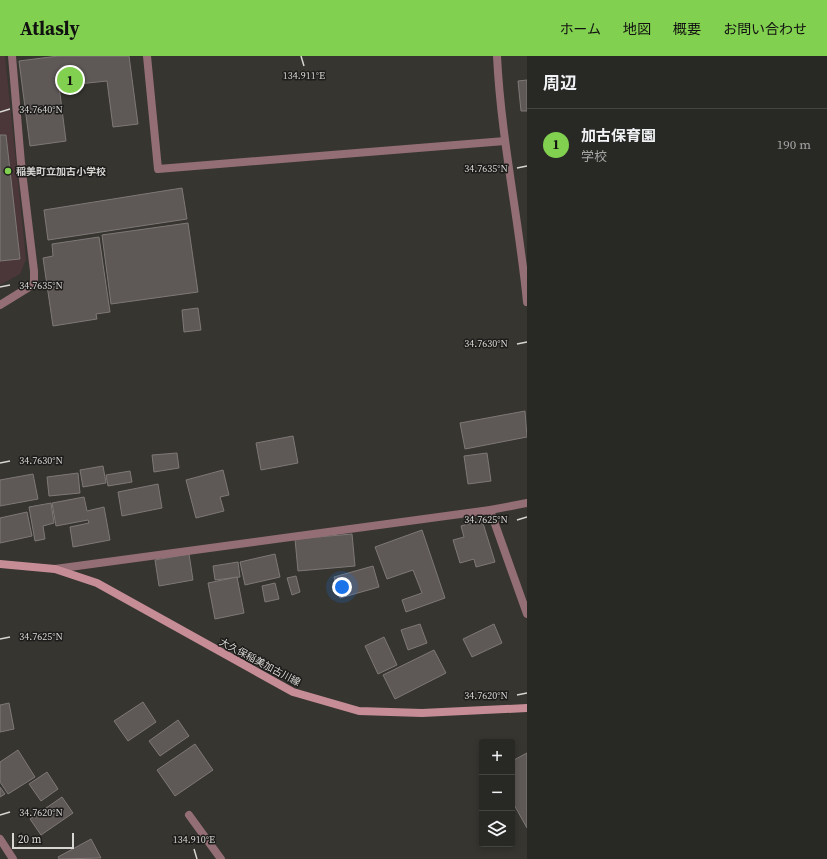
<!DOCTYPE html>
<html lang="ja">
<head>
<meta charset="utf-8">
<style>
	:root { --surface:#282824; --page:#30302c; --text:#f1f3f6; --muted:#a5a6a6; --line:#444441; --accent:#82d04f }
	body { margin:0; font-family:"Source Serif 4","Noto Sans JP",serif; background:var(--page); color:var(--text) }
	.controls { position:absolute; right:12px; bottom:12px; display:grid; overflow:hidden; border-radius:4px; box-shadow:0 2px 6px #0003 }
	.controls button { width:36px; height:36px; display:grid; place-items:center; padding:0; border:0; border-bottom:1px solid var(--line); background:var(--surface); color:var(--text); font:20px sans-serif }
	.scale { position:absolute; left:12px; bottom:10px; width:62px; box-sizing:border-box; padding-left:4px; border:2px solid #d7d6d3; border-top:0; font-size:11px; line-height:14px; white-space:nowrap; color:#d7d6d3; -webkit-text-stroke:3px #1d1c1a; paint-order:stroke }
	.you { position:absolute; left:342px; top:531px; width:14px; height:14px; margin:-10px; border:3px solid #fff; border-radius:50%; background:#1a73e8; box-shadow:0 0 0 6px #1a73e833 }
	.badge { display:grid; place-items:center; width:26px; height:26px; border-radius:50%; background:var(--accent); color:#111; font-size:13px; font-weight:700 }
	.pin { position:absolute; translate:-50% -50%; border:2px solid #fff; box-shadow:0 1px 4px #0006 }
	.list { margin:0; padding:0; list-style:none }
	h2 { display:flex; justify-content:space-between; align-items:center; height:52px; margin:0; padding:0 16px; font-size:17px }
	h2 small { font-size:13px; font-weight:400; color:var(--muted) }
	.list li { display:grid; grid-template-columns:26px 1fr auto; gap:12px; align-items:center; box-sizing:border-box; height:72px; padding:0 16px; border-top:1px solid var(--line) }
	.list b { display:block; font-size:15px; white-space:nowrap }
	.list p { margin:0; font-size:13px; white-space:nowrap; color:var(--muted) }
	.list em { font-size:13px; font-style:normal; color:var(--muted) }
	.icon { flex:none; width:22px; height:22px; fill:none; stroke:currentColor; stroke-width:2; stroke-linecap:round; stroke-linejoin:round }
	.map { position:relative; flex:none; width:527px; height:803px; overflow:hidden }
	header { display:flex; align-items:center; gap:24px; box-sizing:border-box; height:56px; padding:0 20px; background:var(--accent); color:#111 }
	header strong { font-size:19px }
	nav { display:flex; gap:22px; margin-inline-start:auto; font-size:14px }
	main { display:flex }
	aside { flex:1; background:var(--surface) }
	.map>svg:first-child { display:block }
	.education { fill:#4b363a }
	.building { fill:#5e5857; stroke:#7e7877 }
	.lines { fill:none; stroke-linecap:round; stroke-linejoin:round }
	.street { stroke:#936e74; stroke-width:8 }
	.secondary { stroke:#c78d97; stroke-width:8 }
	.ticks { fill:none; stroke:#d7d6d3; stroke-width:1.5 }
	.poi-dot { fill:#82d04f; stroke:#1d1c1a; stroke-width:1.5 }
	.labels { text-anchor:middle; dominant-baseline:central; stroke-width:3; stroke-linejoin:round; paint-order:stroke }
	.poi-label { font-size:10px; font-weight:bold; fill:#d7d6d3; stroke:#1d1c1a; text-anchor:start }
	.street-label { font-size:10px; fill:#d7d6d3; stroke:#1d1c1a }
	.ticks-label { font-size:10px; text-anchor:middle; fill:#d7d6d3; stroke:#1d1c1a; stroke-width:3; stroke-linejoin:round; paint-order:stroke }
</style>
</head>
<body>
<header>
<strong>Atlasly</strong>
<nav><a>ホーム</a><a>地図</a><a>概要</a><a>お問い合わせ</a></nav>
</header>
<main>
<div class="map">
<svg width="527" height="803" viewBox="0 0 527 803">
	<rect width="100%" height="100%" fill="#363530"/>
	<!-- education -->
	<path class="education" d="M 0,0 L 5,0 L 26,203 L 20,218 L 0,229 Z"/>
	<!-- building -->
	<g class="building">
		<path d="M 58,0 L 129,0 L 138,68 L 113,71 L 107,25 L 59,30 L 66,85 L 30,90 L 19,5 Z"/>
		<path d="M 527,24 L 527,55 L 521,55 L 518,25 Z"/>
		<path d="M 0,79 L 6,79 L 20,203 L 0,205 Z"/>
		<path d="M 182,132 L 187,163 L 48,184 L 44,154 Z"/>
		<path d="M 188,167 L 198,236 L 111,248 L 102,179 Z"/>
		<path d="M 99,181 L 110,256 L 96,258 L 97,263 L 53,270 L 43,202 L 53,200 L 52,188 Z"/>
		<path d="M 198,252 L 201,274 L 184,276 L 182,254 Z"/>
		<path d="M 525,355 L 527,381 L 465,393 L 460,367 Z"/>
		<path d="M 293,380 L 298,407 L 261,414 L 256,387 Z"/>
		<path d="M 177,397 L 179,412 L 154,416 L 152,399 Z"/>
		<path d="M 487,397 L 491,425 L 468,428 L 464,400 Z"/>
		<path d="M 103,410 L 106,427 L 83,431 L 80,414 Z"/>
		<path d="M 223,414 L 229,439 L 220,441 L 224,455 L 196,462 L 186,424 Z"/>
		<path d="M 130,415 L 132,426 L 108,430 L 106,419 Z"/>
		<path d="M 78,417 L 80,437 L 49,440 L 47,421 Z"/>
		<path d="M 33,418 L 38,443 L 0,450 L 0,424 Z"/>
		<path d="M 158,428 L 162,452 L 122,460 L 118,436 Z"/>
		<path d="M 84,441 L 87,455 L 104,451 L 110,484 L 73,491 L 70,471 L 89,467 L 88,464 L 56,470 L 52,447 Z"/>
		<path d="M 51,447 L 54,467 L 43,470 L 45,483 L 35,485 L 29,451 Z"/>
		<path d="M 27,456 L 32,480 L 0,487 L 0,462 Z"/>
		<path d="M 482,464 L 495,506 L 476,511 L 474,503 L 460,507 L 453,484 L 464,481 L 461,470 Z"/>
		<path d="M 422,474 L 445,542 L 406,556 L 402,544 L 422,537 L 413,514 L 387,523 L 375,491 Z"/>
		<path d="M 352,478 L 355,510 L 298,515 L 295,483 Z"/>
		<path d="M 189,498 L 193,524 L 159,530 L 155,504 Z"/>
		<path d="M 275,498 L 280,521 L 245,529 L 240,506 Z"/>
		<path d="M 238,506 L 240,521 L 215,524 L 213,510 Z"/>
		<path d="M 373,510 L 379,531 L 340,542 L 334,521 Z"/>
		<path d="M 296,520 L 300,536 L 292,539 L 287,522 Z"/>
		<path d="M 237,521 L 244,557 L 215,563 L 208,527 Z"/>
		<path d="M 275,527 L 279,543 L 265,546 L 262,530 Z"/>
		<path d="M 420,568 L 427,587 L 408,594 L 401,574 Z"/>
		<path d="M 494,568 L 502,587 L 472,601 L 463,583 Z"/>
		<path d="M 384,581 L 397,609 L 378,618 L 365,590 Z"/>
		<path d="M 434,594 L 446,617 L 395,643 L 383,619 Z"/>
		<path d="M 143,646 L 156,666 L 128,685 L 114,665 Z"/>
		<path d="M 9,647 L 14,673 L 0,676 L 0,649 Z"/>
		<path d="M 178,664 L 189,680 L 160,700 L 149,685 Z"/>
		<path d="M 195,688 L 213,714 L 175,740 L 157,714 Z"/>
		<path d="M 18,694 L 35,721 L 8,738 L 0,726 L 0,706 Z"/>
		<path d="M 527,697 L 527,772 L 512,745 L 512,705 Z"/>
		<path d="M 47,716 L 58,733 L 41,745 L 29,728 Z"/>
		<path d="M 0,731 L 5,738 L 0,741 Z"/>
		<path d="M 62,741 L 73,757 L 41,779 L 30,763 Z"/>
		<path d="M 91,783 L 101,802 L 59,803 L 58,801 Z"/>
	</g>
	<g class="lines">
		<!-- street -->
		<g class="street">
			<path d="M 147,0 L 158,113 L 505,85"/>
			<path d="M 497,0 C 501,82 519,164 527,246"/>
			<path d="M 0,249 L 34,228 L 34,215 L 21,107 L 12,0"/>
			<path d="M 490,454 L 527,558"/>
			<path d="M 55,513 L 490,454 L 527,447"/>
			<path d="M 189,759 L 221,803"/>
			<path d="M 0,783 L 13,803"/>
		</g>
		<!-- secondary -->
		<path class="secondary" d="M 0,508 L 55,513 L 97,527 L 293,636 L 359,655 L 422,657 L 527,652"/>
	</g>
	<!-- ticks -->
	<path class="ticks" d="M 301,0 L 304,10M 0,56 L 10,53M 517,112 L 527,110M 0,231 L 10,229M 517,288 L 527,286M 0,407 L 10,405M 517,464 L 527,461M 0,583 L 10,581M 517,639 L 527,637M 0,759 L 10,756M 194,793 L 197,803"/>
	<!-- markers -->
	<circle class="poi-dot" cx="8" cy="115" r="4"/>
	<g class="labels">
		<!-- poi labels -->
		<g class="poi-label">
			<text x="16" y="115">稲美町立加古小学校</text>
		</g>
		<!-- street labels -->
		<g class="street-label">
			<text transform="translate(260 606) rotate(28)">大久保稲美加古川線</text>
		</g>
	</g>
	<g class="ticks-label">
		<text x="304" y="23">134.911°E</text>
		<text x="41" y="57">34.7640°N</text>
		<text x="486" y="116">34.7635°N</text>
		<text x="41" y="233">34.7635°N</text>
		<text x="486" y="291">34.7630°N</text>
		<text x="41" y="408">34.7630°N</text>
		<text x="486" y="467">34.7625°N</text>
		<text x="41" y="584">34.7625°N</text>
		<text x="486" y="643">34.7620°N</text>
		<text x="41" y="760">34.7620°N</text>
		<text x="194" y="787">134.910°E</text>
	</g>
</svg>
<div class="controls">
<button>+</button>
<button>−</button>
<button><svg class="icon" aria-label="layers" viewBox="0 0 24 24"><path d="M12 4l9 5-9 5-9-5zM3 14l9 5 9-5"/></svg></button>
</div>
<div class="scale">20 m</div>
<div class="you"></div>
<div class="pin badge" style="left:70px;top:24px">1</div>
</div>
<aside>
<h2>周辺<small></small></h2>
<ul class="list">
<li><span class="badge">1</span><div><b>加古保育園</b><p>学校</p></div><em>190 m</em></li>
</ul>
</aside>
</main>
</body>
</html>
